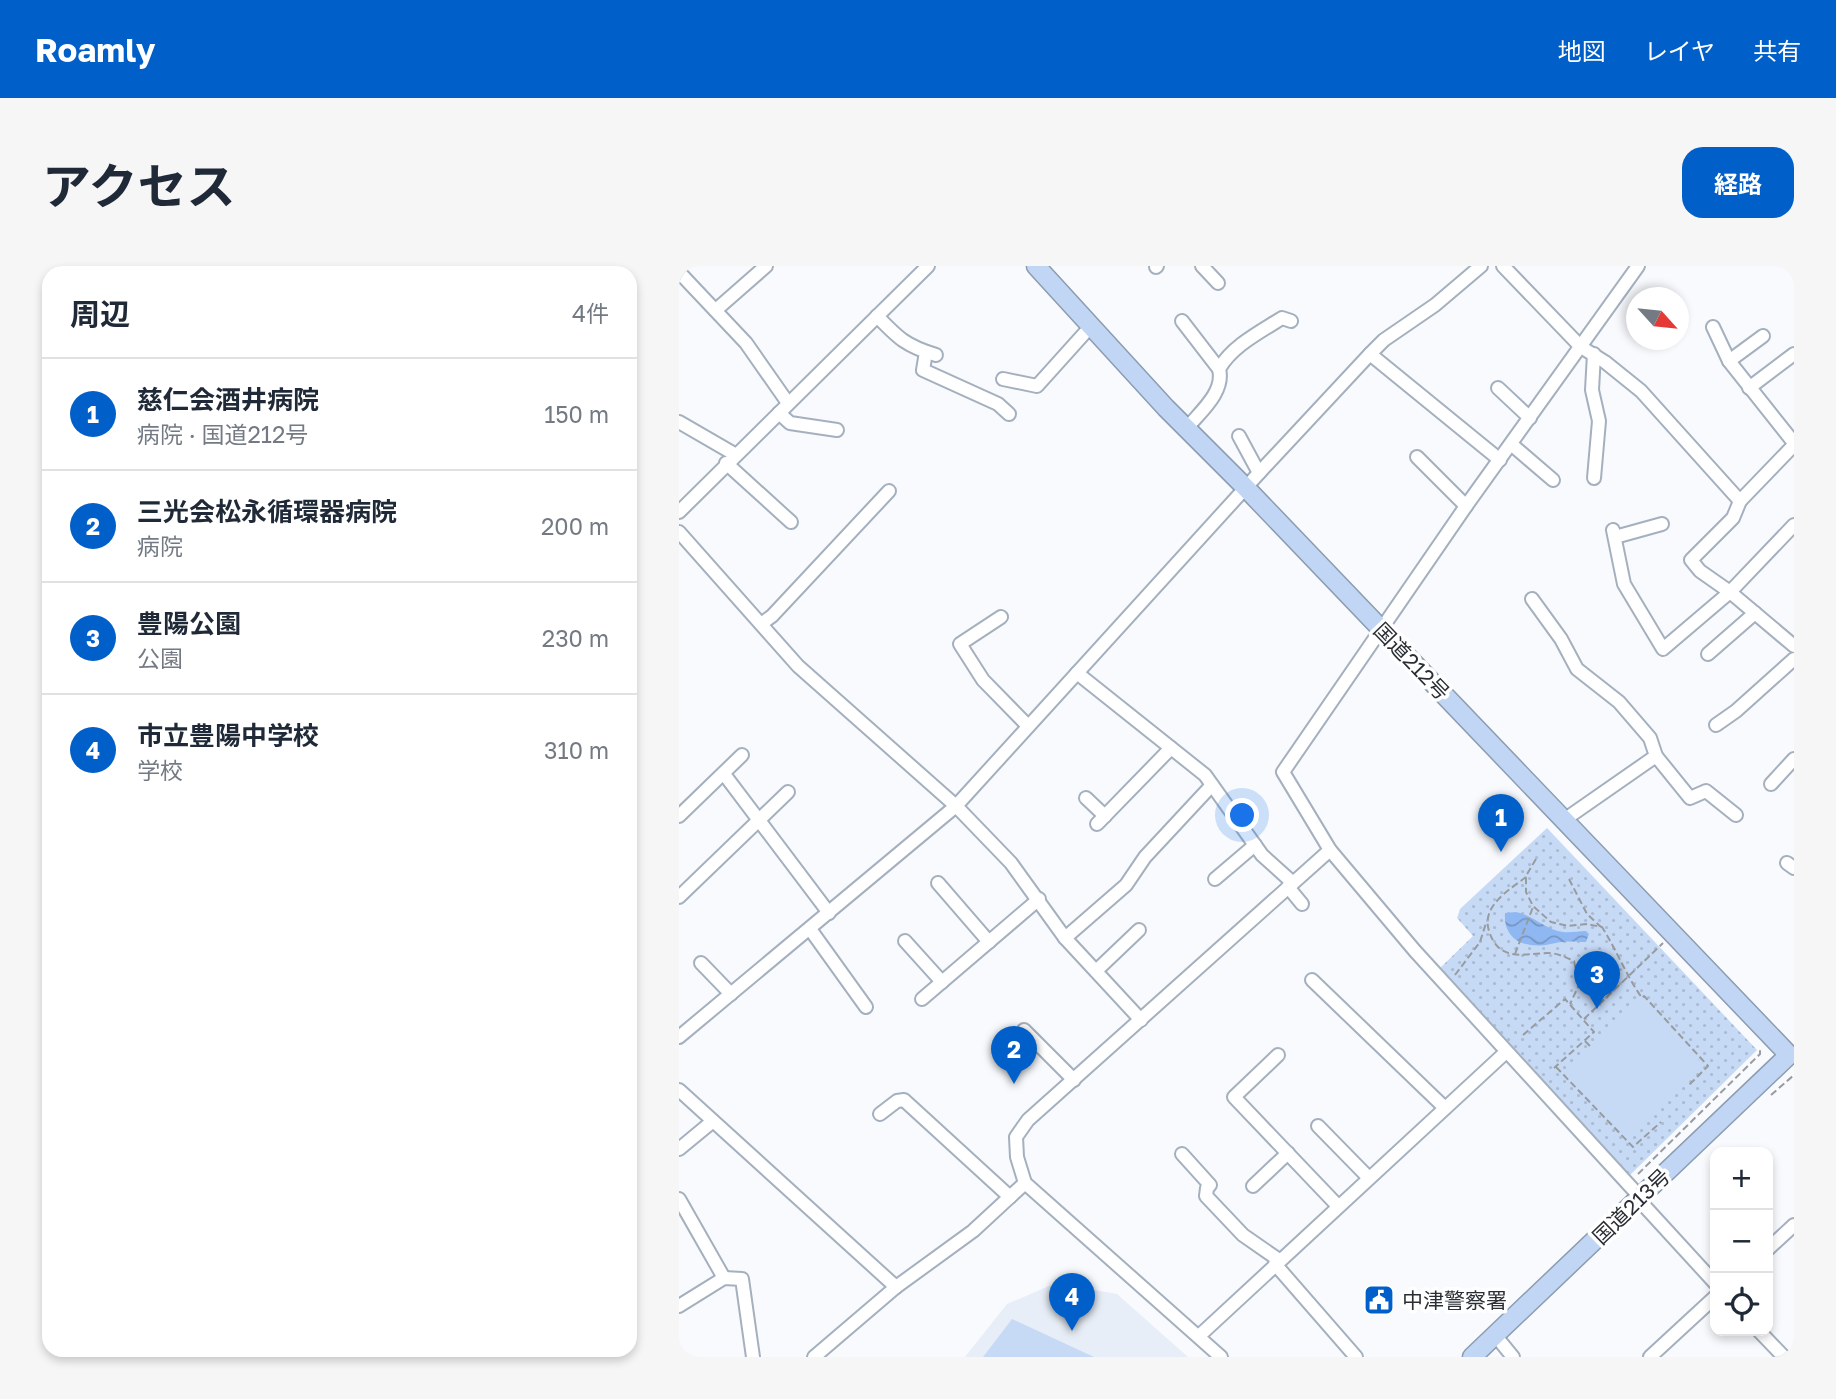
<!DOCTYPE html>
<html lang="ja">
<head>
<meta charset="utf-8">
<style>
	:root { --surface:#fff; --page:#f6f6f7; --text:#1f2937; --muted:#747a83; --line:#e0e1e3; --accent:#005fc8 }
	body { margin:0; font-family:"Golos Text","Noto Sans JP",sans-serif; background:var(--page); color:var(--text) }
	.controls { position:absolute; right:21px; bottom:21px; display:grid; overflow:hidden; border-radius:14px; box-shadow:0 4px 10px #0003 }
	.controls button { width:63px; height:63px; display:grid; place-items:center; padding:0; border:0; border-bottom:2px solid var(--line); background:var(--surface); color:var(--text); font:35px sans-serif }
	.compass { position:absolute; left:947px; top:21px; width:63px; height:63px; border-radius:50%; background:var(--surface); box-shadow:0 4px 10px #0003; rotate:117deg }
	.you { position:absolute; left:564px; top:550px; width:24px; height:24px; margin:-18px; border:5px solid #fff; border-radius:50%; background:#1a73e8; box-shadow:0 0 0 10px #1a73e833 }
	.badge { display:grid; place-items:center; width:46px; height:46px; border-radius:50%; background:var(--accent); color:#fff; font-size:23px; font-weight:700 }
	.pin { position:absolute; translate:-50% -58px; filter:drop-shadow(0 2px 4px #0008) }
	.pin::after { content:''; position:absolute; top:37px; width:24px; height:21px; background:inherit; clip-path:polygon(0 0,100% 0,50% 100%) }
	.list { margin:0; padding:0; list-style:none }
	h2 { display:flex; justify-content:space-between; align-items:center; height:91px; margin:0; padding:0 28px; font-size:30px }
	h2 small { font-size:23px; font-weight:400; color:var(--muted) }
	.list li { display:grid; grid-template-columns:46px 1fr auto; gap:21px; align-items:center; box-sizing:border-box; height:112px; padding:0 28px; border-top:2px solid var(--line) }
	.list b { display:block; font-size:26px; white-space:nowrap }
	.list p { margin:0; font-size:23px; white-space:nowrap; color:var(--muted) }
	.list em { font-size:23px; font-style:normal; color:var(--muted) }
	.icon { flex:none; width:38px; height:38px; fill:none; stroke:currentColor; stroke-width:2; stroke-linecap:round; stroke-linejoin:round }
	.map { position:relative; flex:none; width:1115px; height:1091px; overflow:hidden; border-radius:21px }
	header { display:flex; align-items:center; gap:42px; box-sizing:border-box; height:98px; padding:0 35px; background:var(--accent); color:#fff }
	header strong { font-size:33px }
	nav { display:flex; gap:38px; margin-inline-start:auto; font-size:24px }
	.intro { display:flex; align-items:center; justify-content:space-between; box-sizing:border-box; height:168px; padding:0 42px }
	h1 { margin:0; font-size:49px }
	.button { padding:18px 32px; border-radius:21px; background:var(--accent); color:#fff; font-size:24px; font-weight:700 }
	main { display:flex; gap:42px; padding:0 42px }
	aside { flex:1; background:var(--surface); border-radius:21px; box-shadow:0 4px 10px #0003 }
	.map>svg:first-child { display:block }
	.built { fill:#e8eef7 }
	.green { fill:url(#green-dots) }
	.pitch { fill:#c6daf6 }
	.water { fill:url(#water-waves) }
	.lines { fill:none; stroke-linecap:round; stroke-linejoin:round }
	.minor-casing { stroke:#a5b0bf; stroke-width:16 }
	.highway-casing { stroke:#8c9cb1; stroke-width:21 }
	.path { stroke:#989b9f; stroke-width:2; stroke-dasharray:7 3.5; stroke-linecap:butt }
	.minor { stroke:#fff; stroke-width:12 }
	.highway { stroke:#c0d6f4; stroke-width:18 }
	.labels { text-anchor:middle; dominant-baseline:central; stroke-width:7; stroke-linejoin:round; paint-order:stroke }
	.street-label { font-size:21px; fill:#2b2f35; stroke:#fff }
	.poi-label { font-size:21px; fill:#2b2f35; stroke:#fff; text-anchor:start }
</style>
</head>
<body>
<header>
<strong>Roamly</strong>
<nav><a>地図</a><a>レイヤ</a><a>共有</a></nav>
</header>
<div class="intro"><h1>アクセス</h1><a class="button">経路</a></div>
<main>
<aside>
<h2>周辺<small>4件</small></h2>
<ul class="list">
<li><span class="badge">1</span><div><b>慈仁会酒井病院</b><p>病院 · 国道212号</p></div><em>150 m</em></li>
<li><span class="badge">2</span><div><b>三光会松永循環器病院</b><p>病院</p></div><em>200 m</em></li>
<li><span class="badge">3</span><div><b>豊陽公園</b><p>公園</p></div><em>230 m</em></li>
<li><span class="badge">4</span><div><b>市立豊陽中学校</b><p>学校</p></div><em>310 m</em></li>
</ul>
</aside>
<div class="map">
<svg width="1115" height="1091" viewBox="0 0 1115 1091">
	<defs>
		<pattern id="green-dots" width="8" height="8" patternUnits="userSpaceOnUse" patternTransform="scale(1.75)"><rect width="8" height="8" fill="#c6daf6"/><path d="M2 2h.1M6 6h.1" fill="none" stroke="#aabbd4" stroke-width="1.8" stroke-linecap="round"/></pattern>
		<pattern id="water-waves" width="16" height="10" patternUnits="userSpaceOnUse" patternTransform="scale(1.75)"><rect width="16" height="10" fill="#8fb8f2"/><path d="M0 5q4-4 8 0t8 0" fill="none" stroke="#7596c5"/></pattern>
	</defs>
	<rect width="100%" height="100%" fill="#f8fafd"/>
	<!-- built -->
	<path class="built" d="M 377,1017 L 438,1028 L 509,1091 L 286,1091 L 328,1038 Z"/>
	<!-- green -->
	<path class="green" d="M 868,562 L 1078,784 L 950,910 L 760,703 L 794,670 L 778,652 L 781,643 Z"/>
	<!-- pitch -->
	<g class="pitch">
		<path d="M 963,732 L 1025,800 L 951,873 L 888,806 Z"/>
		<path d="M 333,1053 L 415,1091 L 304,1091 Z"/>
	</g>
	<!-- water -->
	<path class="water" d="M 837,646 C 854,649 867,664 884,666 C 891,667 899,665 907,665 L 910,668 L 907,676 C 900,676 892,675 884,676 C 879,676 873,678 867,679 C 844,682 824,673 826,647 Z"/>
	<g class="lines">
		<!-- minor casing -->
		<g class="minor-casing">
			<g id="minor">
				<path d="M 523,0 L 539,17"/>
				<path d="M 824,0 L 902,81 L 926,96 L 962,125 L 1061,235"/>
				<path d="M 959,0 L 787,240 L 604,506 L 651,584 L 736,685 L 961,931"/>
				<path d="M 477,1 L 478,0"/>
				<path d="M 0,6 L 67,77 L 109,137"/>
				<path d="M 38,43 L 87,0"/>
				<path d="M 198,50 C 219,72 227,80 257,89"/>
				<path d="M 503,55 L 540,103"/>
				<path d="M 1034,61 L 1050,95 L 1115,177"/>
				<path d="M 247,86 L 244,104 L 319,138 L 330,148"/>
				<path d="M 691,88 L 821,194"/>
				<path d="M 915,88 L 913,124 L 920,155 L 915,212"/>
				<path d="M 1050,95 L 1084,70"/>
				<path d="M 324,113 L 358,120 L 412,60"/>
				<path d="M 819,122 L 851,152"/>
				<path d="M 1070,122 L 1115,88"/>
				<path d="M 100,147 L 111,157 L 158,164"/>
				<path d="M 0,156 L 57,189"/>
				<path d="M 508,162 C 521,146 546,126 540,103 C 553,80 581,66 603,52 L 612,55"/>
				<path d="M 560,170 L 580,207"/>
				<path d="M 832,178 L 874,214"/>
				<path d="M 1115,179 L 1061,235 L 1054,252 L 1012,294 L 1021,305 L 1051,326 L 1115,380"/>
				<path d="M 738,191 L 787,240"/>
				<path d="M 47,197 L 112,256"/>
				<path d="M 0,246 L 249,0"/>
				<path d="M 934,264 L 945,318 L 984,383 L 1051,326 L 1115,259"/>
				<path d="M 0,266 L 119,400 L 277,540 L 332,597 L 386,672 L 462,754"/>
				<path d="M 936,271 L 983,258"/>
				<path d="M 853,333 L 882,373 L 898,403 L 940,436 L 971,472 L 977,490"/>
				<path d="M 322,351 L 281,378 L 304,414 L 349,460"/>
				<path d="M 82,358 L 93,350 L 210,225"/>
				<path d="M 1029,388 L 1076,347"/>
				<path d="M 398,407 L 526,509 L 583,589 L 614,617"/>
				<path d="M 1037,459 L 1057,445 L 1115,393"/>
				<path d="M 45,508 L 150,647"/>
				<path d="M 1092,518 L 1115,493"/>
				<path d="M 407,532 L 426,550"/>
				<path d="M 0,550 L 63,489"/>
				<path d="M 885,554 L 977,490 L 1011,532 L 1027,525 L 1057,549"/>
				<path d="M 418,558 L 492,482"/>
				<path d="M 1108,597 L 1115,602"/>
				<path d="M 536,613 L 576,579"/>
				<path d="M 259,617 L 310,676"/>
				<path d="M 609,621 L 623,638"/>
				<path d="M 0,631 L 109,526"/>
				<path d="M 131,663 L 187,741"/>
				<path d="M 386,672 L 447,619 L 466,591 L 533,519"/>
				<path d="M 226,675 L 263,716"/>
				<path d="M 22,697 L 52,728"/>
				<path d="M 417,705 L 460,664"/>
				<path d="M 633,714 L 766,842"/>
				<path d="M 243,733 L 360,633"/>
				<path d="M 345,764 L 395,814"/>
				<path d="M 0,771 L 277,540 L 580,207 L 691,88 L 705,74 L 756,39 L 802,0"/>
				<path d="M 599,789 L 555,831 L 659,940"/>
				<path d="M 0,824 L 217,1021"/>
				<path d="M 201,848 L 218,835 L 225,834 L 331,931"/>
				<path d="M 639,860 L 689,911"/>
				<path d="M 0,883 L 34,855"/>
				<path d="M 503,888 L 531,919 L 528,922 L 527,930 L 564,969 L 600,994"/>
				<path d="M 574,920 L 609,887"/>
				<path d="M 0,933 L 45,1012"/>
				<path d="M 959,933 L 1036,1017"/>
				<path d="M 1089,983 L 1115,959"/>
				<path d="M 596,998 L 677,1091"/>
				<path d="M 0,1040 L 45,1012 L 63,1013 L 74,1091"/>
				<path d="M 1080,1065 L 1105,1091"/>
				<path d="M 816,1069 L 834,1091"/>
				<path d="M 520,1070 L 827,786"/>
				<path d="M 135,1091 L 217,1021 L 294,965 L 346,917"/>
				<path d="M 542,1091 L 346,917 L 338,891 L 337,871 L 349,854 L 651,584"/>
				<path d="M 971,1091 L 1036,1031"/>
			</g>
		</g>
		<!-- highway casing -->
		<g class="highway-casing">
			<path id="highway" d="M 357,0 L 487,142 L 566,221 L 1110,789 L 793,1091"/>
		</g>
		<!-- path -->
		<g class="path">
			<path d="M 857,593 L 847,610 L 847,626 L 854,640 L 872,656 L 889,660 L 907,658 L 923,661 C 938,685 947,709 963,732 L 965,730 L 1029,800 L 1010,819"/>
			<path d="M 847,611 C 830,624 802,640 810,665 C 820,696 843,688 869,687 C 878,687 886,691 895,695 L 900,719 L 891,738"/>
			<path d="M 890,613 L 908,648 L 922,661"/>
			<path d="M 836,688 L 854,641"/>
			<path d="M 776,709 L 801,676 L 807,657"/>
			<path d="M 905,753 L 984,677"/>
			<path d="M 844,769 L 886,733 L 915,766 L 875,802"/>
			<path d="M 906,775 L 913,782"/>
			<path d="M 877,801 L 954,881 L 982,856"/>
			<path d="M 1092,829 L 1115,809"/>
			<path d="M 959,908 L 1081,788 L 1081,783"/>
		</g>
		<!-- minor -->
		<use href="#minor" class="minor"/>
		<!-- highway -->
		<use href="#highway" class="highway"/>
	</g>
	<!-- icons -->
	<defs>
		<g id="civic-square" transform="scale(1.575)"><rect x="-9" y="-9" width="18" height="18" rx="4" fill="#005fc8" stroke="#fff"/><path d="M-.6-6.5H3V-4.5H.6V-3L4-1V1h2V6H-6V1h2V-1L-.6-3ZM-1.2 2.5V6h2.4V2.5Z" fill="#fff"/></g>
	</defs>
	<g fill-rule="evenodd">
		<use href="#civic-square" x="700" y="1034"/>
	</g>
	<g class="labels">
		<!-- street labels -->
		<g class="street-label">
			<text transform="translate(733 395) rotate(46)">国道212号</text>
			<text transform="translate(952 940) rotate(-44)">国道213号</text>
		</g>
		<!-- poi labels -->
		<g class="poi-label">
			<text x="723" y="1034">中津警察署</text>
		</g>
	</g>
</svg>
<div class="controls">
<button>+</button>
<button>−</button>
<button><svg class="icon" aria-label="locate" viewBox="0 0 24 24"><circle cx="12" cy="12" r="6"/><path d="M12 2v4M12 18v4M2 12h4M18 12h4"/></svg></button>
</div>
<svg class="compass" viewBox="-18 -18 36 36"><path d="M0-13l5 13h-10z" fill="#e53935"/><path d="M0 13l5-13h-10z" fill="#747a83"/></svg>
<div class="you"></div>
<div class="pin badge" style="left:822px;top:586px">1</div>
<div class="pin badge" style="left:335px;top:818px">2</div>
<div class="pin badge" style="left:918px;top:743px">3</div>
<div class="pin badge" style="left:393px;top:1065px">4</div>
</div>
</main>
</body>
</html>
